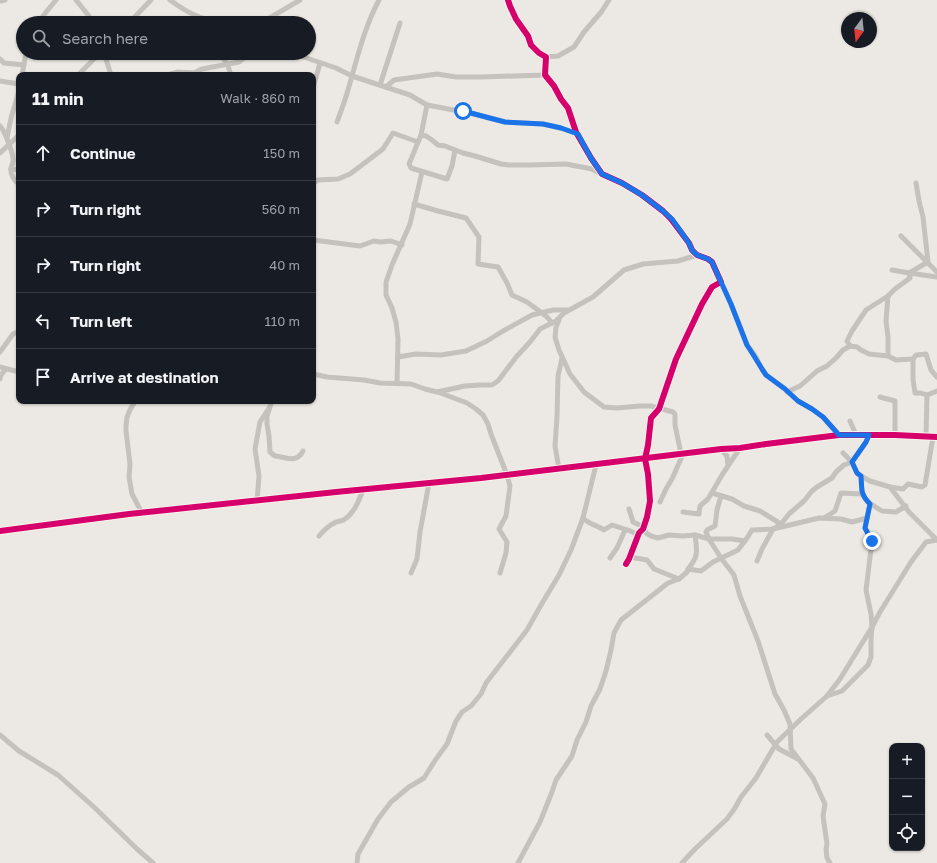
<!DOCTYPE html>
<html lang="en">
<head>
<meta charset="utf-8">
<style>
	:root { --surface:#171b24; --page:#242831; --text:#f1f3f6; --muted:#9ea1a6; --line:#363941 }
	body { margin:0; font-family:"Golos Text",sans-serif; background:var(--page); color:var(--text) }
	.controls { position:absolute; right:12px; bottom:12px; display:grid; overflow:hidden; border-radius:8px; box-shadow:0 1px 3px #0004 }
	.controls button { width:36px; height:36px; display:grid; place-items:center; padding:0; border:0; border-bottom:1px solid var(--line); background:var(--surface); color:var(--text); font:20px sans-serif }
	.compass { position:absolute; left:841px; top:12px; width:36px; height:36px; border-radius:50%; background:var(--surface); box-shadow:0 1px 3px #0004; rotate:195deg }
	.stop { position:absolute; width:12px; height:12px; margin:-9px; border:3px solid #1a73e8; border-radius:50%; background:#fff }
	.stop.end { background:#1a73e8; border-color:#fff; box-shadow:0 1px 4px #0008 }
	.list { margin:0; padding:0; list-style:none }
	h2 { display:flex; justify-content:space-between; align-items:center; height:52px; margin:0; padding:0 16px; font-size:17px }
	h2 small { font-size:13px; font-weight:400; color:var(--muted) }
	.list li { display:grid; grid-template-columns:26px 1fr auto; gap:12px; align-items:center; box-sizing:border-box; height:56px; padding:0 16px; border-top:1px solid var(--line) }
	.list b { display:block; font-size:15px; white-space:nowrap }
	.list em { font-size:13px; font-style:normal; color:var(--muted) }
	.icon { flex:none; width:22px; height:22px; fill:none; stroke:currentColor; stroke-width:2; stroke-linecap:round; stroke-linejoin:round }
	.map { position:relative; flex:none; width:937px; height:863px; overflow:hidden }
	.search { position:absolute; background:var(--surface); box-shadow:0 1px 3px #0004; left:16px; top:16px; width:300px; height:44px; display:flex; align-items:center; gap:10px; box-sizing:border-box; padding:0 14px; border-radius:22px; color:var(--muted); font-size:15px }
	.panel { position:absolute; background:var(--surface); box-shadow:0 1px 3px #0004; left:16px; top:72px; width:300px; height:332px; border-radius:8px }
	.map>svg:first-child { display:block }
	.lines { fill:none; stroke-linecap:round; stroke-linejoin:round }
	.minor { stroke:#c5c1bc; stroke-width:5 }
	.tertiary { stroke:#c5c1bc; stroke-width:6 }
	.cycleway-casing { stroke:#f8f3eb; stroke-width:8 }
	.cycleway { stroke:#d6006c; stroke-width:6 }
	.route { stroke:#1a73e8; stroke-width:5 }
</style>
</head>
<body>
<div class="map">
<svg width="937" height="863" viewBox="0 0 937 863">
	<rect width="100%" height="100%" fill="#ece8e3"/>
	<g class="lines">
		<!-- minor -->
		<g class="minor">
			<path d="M 76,0 L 89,16 L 92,23"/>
			<path d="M 170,0 C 185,11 200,20 218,21 C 227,22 234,20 243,23"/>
			<path d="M 508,0 L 510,6 L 516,19 L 528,36 L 531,45 L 539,53 L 546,57 L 545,75 L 554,86 L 561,99 L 568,108 L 576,132 L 591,158 L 602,174 L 622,183 L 642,195 L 663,211 L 671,219 L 689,243 L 692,250 L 697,255 L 708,259 L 712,262 L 721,282 L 712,287 L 702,304 L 676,359 L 659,409 L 651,418 L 648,445 L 645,459 L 648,474 L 650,501 L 647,517 L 643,529 L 639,533 L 629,559 L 626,564"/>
			<path d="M 0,1 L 5,0"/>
			<path d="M 40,23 L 43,16 L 56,0"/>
			<path d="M 129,23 L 151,0"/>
			<path d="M 261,23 L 300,0"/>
			<path d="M 104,53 L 111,75"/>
			<path d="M 220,53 L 228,66 L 231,75"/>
			<path d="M 292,53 L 336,68 L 352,76 L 410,95 L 427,105 L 475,114 L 489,118 L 505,122 L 543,124 L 561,128 L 578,134"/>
			<path d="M 546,57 L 558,56 L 574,47 L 584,32 L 602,11 L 609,0"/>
			<path d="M 0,59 L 4,63 L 24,65"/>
			<path d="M 22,75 L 26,53"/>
			<path d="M 78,75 L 100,53"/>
			<path d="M 167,75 L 178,72 L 194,73 L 202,69 L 239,62 L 245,57 L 253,57 L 271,53"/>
			<path d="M 0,81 L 19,84"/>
			<path d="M 380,85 L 400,23"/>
			<path d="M 386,87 L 394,80 L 437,74 L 456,77 L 482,77 L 545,75"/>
			<path d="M 313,88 L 320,63"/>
			<path d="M 427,105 L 421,135 L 409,164 L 411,168 L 447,179 L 452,166 L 455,150"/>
			<path d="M 337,122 C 341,111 345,101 348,90 C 357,59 364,28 379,0"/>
			<path d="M 0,126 C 5,131 12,151 13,158 C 14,162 12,164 11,168 C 10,174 14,181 19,184"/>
			<path d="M 421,135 L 426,136 L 432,140 L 438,145 L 445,146 L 463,153 L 475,156 L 501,164 L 509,165 L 530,165 L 566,164 L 592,169 L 601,174"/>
			<path d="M 7,138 L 11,118 L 19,91"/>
			<path d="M 0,153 L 19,135"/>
			<path d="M 11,169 L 19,170"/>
			<path d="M 313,183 L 318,180 L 338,179 L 350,174 L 383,149 L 393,133 L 418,142"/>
			<path d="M 414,204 L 438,211 L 466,218 L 479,237 L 478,264 L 498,267 L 507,283 L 512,295 L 527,302 L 542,313 L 547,317 L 552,323"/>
			<path d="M 901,236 L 937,272"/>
			<path d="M 313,240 L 360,246 L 374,241 L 380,242 L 391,241 L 402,245"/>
			<path d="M 892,270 L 909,273 L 928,262 L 923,217 L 919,201 L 916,183"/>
			<path d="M 937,277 L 909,273 L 910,278 L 895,289 L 888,296 L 866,310 L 852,331 L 847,341 L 850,346 L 857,347 L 861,350 L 869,354 L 888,356 L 896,360 L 913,359 L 916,355 L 926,354 L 931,370 L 937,377"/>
			<path d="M 721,282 L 731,304 L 747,345 L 755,355 L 762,369 L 766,375 L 785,389 L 798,401 L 812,409 L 823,417 L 839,435"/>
			<path d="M 888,296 L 886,321 L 888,337 L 888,356"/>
			<path d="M 559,320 L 556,327 L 555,337 L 559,350 L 570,374 L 584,392 L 604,407 L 617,408 L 640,406 L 651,406 L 673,412 L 675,414 L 675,425 L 681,454"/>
			<path d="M 0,352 L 13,334 L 19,331"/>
			<path d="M 398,357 L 416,354 L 441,355 L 466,351 L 487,341 L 503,331 L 532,315 L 553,310 L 567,310"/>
			<path d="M 913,359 L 913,379 L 915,393 L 921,393 L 927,395 L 937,391"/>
			<path d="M 0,367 L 15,371 L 19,371"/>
			<path d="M 313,374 L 327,377 L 364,380 L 380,383 L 411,384 L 425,389 L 437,392 L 465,386 L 480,385 L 492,385 L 498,381 L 517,356 L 530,342 L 540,329 L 556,321 L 564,313 L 593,297 L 624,270 L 643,264 L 678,261 L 697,255"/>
			<path d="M 0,379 L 1,375 L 6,369"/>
			<path d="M 397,383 L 398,339 L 396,322 L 392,308 L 386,295 L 386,282 L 392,265 L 410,224 L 422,172"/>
			<path d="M 438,392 L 467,403 L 476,409 L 483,415 L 488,424 L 491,434 L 507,475 L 510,486 L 506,516 L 499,529 L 507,542 L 506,553 L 500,573"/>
			<path d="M 787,392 L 800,386 L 817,371 L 827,366 L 836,358 L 843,350 L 850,346"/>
			<path d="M 880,397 L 895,401 L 895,435"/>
			<path d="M 135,401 L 130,410 L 127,417 L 126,426 L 126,431 L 130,464 L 129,477 L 132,494 L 142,513"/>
			<path d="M 272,401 L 267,416 L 267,424 L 269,436 L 270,452 L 275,456 C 287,457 296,464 303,451"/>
			<path d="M 850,421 L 856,435"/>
			<path d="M 926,436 L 927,395"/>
			<path d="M 721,449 L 727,456 L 728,465"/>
			<path d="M 843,453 L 852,462 L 857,473 L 861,476 L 870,481 L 890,487 L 909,512 L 937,540"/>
			<path d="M 559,469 L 555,446 L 557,417 L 558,376 L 562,358"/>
			<path d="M 861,476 L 862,494 L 868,502 L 882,511 L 896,512 L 906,506"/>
			<path d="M 890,487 L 903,489 L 908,484 L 922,487 L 925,485 L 933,437"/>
			<path d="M 712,493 L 732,499 L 744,506 L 760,511 L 781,524"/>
			<path d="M 721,496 L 717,510 L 715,526 L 707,530 L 706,532 L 709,539 L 721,558 L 734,575 L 740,596 L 758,641 L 775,694 L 784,710 L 790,724 L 791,749 L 813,778 L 825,804 L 823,816 L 827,844 L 826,849 L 827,858 L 830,863"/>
			<path d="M 257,501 L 259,476 L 255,449 L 260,422 L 269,408"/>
			<path d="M 660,502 L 666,489 L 672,479 L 683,454"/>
			<path d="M 629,509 L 633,522 L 644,527 L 646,533 L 651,536 L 658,538 L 669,535 L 683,536 L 695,535 L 709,539 L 732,539 L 745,541"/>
			<path d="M 683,512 L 699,514 L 700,506 L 708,499 L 722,475 L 740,448"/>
			<path d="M 583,518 C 588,524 597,525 604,530 L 612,525 C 620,528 629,529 636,534 L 639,533"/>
			<path d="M 824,518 L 835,511 L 841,493 L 862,494"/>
			<path d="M 319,536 C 323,531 330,525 336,522 C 339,521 343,521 345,519 C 355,512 359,500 363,490"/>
			<path d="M 630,557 L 647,560 L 654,569 L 679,579 L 687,572 L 688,569 L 701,571 L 713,562 L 738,550 L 747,538 L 752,530 L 773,529 L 781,524 L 789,514 L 804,501 L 812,491 L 817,487 L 832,478 L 836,472 L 844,465 L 852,462 L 866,442 L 869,435"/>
			<path d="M 610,558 L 617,548 L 625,530"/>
			<path d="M 757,561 L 762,549 L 773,529 L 819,518 L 841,519 L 852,522 L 867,518"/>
			<path d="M 688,569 C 699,556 697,551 695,535"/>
			<path d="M 411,573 L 417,559 L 420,532 L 429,483"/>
			<path d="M 827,696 L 840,679 L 872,627 L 871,614 L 866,590 L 872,541 L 865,528 L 870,504"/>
			<path d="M 0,735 L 19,751 L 58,775 L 95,808 L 137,849 L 153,863"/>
			<path d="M 767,735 L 779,749 L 798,759"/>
			<path d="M 357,863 L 358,854 L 378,819 L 391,802 L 409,787 L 424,778 L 436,759 L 447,744 L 456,721 L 462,712 L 471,706 L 481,694 L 486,683 L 527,630 L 541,605 L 559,575 L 571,550 L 583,518 L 596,465"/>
			<path d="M 518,863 L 540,822 L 552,792 L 556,780 L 572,756 L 577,740 L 586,722 L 591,706 L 600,689 L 606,671 L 611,650 L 614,633 L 621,620 L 668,583 L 679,579"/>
			<path d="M 682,863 L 695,849 L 727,819 L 735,808 L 741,797 L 756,778 L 777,742 L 801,719 L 827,696 L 842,691 L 868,665 L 871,657 L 871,638 L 872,627 L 880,612 L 911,562 L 926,542 L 937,540"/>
		</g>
		<!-- tertiary -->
		<path class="tertiary" d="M 0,531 L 129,514 L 336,492 L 481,478 L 721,449 L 740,448 L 766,444 L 839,435 L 895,435 L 937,437"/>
		<!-- cycleway casing -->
		<g class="cycleway-casing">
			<g id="cycleway">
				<path d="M 508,0 L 510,6 L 516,19 L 528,36 L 531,45 L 539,53 L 546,57 L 545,75 L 554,86 L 561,99 L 568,108 L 576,132 L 591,158 L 602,174 L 622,183 L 642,195 L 663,211 L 671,219 L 689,243 L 692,250 L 697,255 L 708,259 L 712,262 L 721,282 L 712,287 L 702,304 L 676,359 L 659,409 L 651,418 L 648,445 L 645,459 L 648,474 L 650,501 L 647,517 L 643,529 L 639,533 L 629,559 L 626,564"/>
				<path d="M 0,531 L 129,514 L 336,492 L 481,478 L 721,449 L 740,448 L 766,444 L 839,435 L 895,435 L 937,437"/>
			</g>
		</g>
		<!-- cycleway -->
		<use href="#cycleway" class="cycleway"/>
	</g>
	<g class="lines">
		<!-- route -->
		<path class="route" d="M 463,111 L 505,122 L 543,124 L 561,128 L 578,134 L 591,158 L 602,174 L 622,183 L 642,195 L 663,211 L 672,219 L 689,243 L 692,250 L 697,255 L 708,259 L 712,262 L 731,304 L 747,345 L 754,356 L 762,369 L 766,375 L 785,389 L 798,401 L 812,409 L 823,417 L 839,435 L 869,435 L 866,442 L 852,462 L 857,473 L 861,476 C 862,488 860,495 870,504 L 865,528 L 872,541"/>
	</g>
</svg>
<div class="controls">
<button>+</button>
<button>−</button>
<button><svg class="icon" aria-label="locate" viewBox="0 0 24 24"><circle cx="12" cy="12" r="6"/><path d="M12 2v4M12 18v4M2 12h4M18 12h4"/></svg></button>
</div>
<svg class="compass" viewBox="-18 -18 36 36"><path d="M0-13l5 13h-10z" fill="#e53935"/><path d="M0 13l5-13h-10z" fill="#9ea1a6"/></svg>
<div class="stop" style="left:463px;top:111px"></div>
<div class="stop end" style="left:872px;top:541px"></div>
<div class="search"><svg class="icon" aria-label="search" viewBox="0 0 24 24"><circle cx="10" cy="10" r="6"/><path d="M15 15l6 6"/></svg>Search here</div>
<section class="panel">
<h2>11 min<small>Walk · 860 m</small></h2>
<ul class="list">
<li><svg class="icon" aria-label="ahead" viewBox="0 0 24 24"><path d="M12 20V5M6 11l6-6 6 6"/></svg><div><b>Continue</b></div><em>150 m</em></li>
<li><svg class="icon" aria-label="right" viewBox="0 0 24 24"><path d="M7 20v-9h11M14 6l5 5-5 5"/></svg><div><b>Turn right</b></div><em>560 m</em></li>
<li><svg class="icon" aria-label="right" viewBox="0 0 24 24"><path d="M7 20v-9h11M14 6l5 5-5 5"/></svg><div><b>Turn right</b></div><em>40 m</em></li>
<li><svg class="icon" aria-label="left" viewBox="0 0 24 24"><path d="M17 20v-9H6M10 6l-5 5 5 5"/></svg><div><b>Turn left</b></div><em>110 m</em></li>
<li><svg class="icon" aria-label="arrive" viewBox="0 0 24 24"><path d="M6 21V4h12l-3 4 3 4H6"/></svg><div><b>Arrive at destination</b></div></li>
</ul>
</section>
</div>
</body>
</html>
